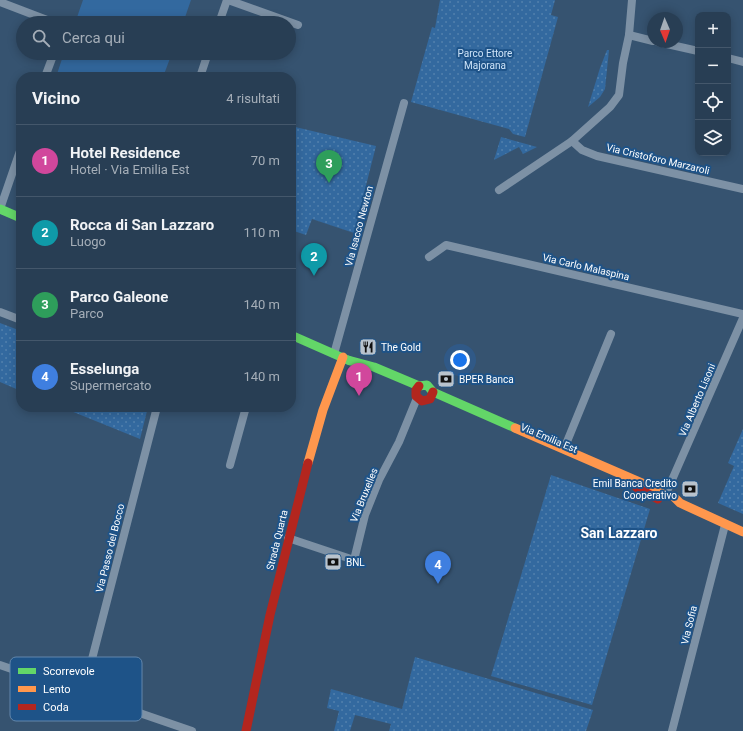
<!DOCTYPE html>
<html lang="it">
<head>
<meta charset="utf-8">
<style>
	:root { --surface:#283e54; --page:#30455a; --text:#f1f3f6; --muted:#a5aeb8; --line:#44576b; --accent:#b9c3cd }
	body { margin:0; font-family:Roboto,sans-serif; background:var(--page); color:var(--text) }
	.controls { position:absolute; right:12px; top:12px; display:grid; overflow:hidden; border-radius:8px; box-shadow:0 2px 10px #0003 }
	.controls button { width:36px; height:36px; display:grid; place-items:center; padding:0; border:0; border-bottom:1px solid var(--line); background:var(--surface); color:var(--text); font:20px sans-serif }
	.compass { position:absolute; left:647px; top:12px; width:36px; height:36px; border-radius:50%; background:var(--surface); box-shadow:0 2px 10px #0003; rotate:178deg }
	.you { position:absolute; left:460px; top:360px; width:14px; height:14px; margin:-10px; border:3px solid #fff; border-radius:50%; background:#1a73e8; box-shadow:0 0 0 6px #1a73e833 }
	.badge { display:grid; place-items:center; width:26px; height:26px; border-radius:50%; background:var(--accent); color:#fff; font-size:13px; font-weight:700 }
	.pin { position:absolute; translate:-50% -33px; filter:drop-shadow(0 1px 2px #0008) }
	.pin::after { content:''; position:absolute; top:21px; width:14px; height:12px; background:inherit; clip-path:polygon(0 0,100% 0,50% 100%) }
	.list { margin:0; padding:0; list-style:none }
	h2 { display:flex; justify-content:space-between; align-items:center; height:52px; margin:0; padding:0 16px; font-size:17px }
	h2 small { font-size:13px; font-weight:400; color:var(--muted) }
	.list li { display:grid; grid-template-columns:26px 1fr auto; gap:12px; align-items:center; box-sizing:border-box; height:72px; padding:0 16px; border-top:1px solid var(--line) }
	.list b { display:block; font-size:15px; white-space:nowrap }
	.list p { margin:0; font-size:13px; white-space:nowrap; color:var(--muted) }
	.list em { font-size:13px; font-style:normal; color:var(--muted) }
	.icon { flex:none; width:22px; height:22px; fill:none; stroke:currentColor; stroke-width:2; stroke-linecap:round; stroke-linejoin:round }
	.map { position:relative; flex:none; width:743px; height:731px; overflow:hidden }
	.search { position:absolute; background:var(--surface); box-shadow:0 2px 10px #0003; left:16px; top:16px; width:280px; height:44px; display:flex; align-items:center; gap:10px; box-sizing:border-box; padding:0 14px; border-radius:22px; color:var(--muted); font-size:15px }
	.panel { position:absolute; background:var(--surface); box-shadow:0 2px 10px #0003; left:16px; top:72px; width:280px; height:340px; border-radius:16px }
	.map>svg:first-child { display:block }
	.green { fill:url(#green-dots) }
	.pitch { fill:#33699f }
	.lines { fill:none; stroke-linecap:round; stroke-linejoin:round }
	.street { stroke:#7d91a5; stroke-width:8 }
	.fast { stroke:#63d668; stroke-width:9 }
	.slow { stroke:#ff974d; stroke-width:9 }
	.jam { stroke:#b3261e; stroke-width:9 }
	.labels { text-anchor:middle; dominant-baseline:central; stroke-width:4; stroke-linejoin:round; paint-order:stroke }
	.park-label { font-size:10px; fill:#cde3f8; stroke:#1e5388 }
	.street-label { font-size:10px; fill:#fff; stroke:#1e5388 }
	.poi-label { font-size:10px; fill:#fff; stroke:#1e5388; text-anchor:start }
	.district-label { font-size:14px; font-weight:bold; fill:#fff; stroke:#1e5388 }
	.key { fill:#1e5388; stroke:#6287ac; stroke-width:1 }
	.key-label { font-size:11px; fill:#fff }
</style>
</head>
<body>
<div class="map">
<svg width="743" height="731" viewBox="0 0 743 731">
	<defs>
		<pattern id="green-dots" width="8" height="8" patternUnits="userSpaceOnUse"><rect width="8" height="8" fill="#33699f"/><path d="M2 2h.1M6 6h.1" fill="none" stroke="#5280ad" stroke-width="1.8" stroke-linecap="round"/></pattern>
	</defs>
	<rect width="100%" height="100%" fill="#365370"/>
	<!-- green -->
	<g class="green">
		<path d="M 440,0 L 555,0 L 551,15 L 558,17 L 525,137 L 513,134 L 509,129 L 411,102 L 432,27 L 435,28 Z"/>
		<path d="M 607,50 L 609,50 L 605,89 L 600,97 L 588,107 L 600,68 Z"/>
		<path d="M 291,126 L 376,146 L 354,233 L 312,219 L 306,235 L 291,230 Z"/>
		<path d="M 501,137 L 537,147 L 523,154 L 519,147 L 494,160 Z"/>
		<path d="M 0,323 L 21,331 L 21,391 L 0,382 Z"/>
		<path d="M 61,407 L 148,407 L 140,439 Z"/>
		<path d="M 743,429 L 743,514 L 718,503 L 734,466 L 728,463 Z"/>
		<path d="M 551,475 L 650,509 L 592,705 L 491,676 Z"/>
		<path d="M 415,657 L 593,710 L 586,731 L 389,731 L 391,724 L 355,715 L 350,731 L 334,731 L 339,711 L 327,708 L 331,689 L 402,709 Z"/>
	</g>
	<!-- pitch -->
	<g class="pitch">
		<path d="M 83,0 L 191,0 L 183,23 L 75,23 Z"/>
		<path d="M 64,53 L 172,53 L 163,77 L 56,77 Z"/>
	</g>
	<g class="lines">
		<!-- street -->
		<g class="street">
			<path d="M 228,0 L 298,25"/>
			<path d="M 0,2 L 55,23"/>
			<path d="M 219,23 L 227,0"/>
			<path d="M 629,35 L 653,41"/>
			<path d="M 658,42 L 698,51"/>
			<path d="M 728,58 L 743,62"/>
			<path d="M 45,77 L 54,53"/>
			<path d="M 200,77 L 208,53"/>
			<path d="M 572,141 L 582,150 L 597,156 L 743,189"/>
			<path d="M 499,190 L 572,141 L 610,107 L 619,95 L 623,63 L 629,35 L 632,0"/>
			<path d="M 0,209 L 21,148"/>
			<path d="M 429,257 L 446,245 L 743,314"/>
			<path d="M 0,312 L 21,320"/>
			<path d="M 334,354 L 404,103"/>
			<path d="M 564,449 L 611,334"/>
			<path d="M 230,465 L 246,407"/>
			<path d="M 668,489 L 743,318"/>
			<path d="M 288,538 L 354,560 L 365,515 L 379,480 L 399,442 L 417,398"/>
			<path d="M 0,665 L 192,731"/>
			<path d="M 83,694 L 157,407"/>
			<path d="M 672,731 L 725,525"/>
		</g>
		<!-- fast -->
		<g class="fast">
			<path d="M 0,209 L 21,218"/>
			<path d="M 291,335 L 350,361"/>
			<path d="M 348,360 L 374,367 L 419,386 L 427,385 L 433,392 L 515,428"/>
		</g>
		<!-- slow -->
		<g class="slow">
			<path d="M 515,428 L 651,487 L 661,489"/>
			<path d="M 308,463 L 323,410 L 343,357"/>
			<path d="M 673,496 L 680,503 L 743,532"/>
		</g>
		<!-- jam -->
		<g class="jam">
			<path d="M 419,386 L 416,390 L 416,396 L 422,401 L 430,399 L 433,392"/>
			<path d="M 637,488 L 658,499"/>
			<path d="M 246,731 L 270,615 L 308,463"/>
		</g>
	</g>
	<!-- icons -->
	<defs>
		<g id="restaurant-square" transform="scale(0.9)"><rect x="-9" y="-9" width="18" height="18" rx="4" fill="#b9c3cd" stroke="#1e5388"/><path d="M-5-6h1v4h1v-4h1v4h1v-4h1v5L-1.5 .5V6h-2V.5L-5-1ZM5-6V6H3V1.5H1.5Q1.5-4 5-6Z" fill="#111"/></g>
		<g id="bank-square" transform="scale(0.9)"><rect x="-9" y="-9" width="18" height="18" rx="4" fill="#b9c3cd" stroke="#1e5388"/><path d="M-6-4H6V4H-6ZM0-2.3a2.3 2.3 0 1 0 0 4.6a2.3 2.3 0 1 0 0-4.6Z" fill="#111"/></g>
	</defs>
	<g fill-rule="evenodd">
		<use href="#restaurant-square" x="368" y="347"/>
		<use href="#bank-square" x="446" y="379"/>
		<use href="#bank-square" x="690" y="489"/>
		<use href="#bank-square" x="333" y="562"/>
	</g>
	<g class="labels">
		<!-- park labels -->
		<g class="park-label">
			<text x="485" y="53">Parco Ettore<tspan x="485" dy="12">Majorana</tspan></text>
		</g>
		<!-- street labels -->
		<g class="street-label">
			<text transform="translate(658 159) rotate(13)">Via Cristoforo Marzaroli</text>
			<text transform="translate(359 226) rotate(-75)">Via Isacco Newton</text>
			<text transform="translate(586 267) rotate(13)">Via Carlo Malaspina</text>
			<text transform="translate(697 400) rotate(-67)">Via Alberto Lisoni</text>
			<text transform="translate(549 438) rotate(23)">Via Emilia Est</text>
			<text transform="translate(364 495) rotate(-68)">Via Bruxelles</text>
			<text transform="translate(277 540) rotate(-76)">Strada Quarta</text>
			<text transform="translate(110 548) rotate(-76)">Via Passo del Bocco</text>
			<text transform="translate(689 625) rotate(-76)">Via Sofia</text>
		</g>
		<!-- poi labels -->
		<g class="poi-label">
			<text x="381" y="347">The Gold</text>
			<text x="459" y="379">BPER Banca</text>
			<text x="677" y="483" text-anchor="end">Emil Banca Credito<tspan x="677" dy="12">Cooperativo</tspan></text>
			<text x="346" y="562">BNL</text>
		</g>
		<!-- district labels -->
		<g class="district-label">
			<text x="619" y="533">San Lazzaro</text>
		</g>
	</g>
	<!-- legend -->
	<rect x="10" y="657" width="132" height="64" rx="6" class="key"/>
	<rect x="18" y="668" width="18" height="6" fill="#63d668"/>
	<rect x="18" y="686" width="18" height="6" fill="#ff974d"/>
	<rect x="18" y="704" width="18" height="6" fill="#b3261e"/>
	<g class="key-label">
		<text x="43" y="675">Scorrevole</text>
		<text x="43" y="693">Lento</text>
		<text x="43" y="711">Coda</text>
	</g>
</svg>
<div class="controls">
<button>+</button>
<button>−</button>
<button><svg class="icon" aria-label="locate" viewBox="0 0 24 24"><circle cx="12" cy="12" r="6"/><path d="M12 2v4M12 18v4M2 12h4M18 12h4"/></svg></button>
<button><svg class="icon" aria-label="layers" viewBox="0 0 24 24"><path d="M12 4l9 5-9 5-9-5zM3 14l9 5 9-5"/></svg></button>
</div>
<svg class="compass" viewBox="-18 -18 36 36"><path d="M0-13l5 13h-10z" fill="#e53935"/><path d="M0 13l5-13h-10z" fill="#a5aeb8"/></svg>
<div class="you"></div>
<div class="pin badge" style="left:359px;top:396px;background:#d1479c">1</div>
<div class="pin badge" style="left:314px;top:276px;background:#0f9aa8">2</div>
<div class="pin badge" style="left:329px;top:183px;background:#2e9e5b">3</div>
<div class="pin badge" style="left:438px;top:584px;background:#3f7fe0">4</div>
<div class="search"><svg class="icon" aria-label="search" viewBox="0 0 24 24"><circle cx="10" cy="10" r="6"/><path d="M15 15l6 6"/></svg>Cerca qui</div>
<section class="panel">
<h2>Vicino<small>4 risultati</small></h2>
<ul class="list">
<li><span class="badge" style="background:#d1479c">1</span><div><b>Hotel Residence</b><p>Hotel · Via Emilia Est</p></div><em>70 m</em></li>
<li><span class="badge" style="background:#0f9aa8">2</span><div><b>Rocca di San Lazzaro</b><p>Luogo</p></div><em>110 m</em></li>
<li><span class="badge" style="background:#2e9e5b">3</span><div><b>Parco Galeone</b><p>Parco</p></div><em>140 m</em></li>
<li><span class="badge" style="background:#3f7fe0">4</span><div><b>Esselunga</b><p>Supermercato</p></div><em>140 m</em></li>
</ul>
</section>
</div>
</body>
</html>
